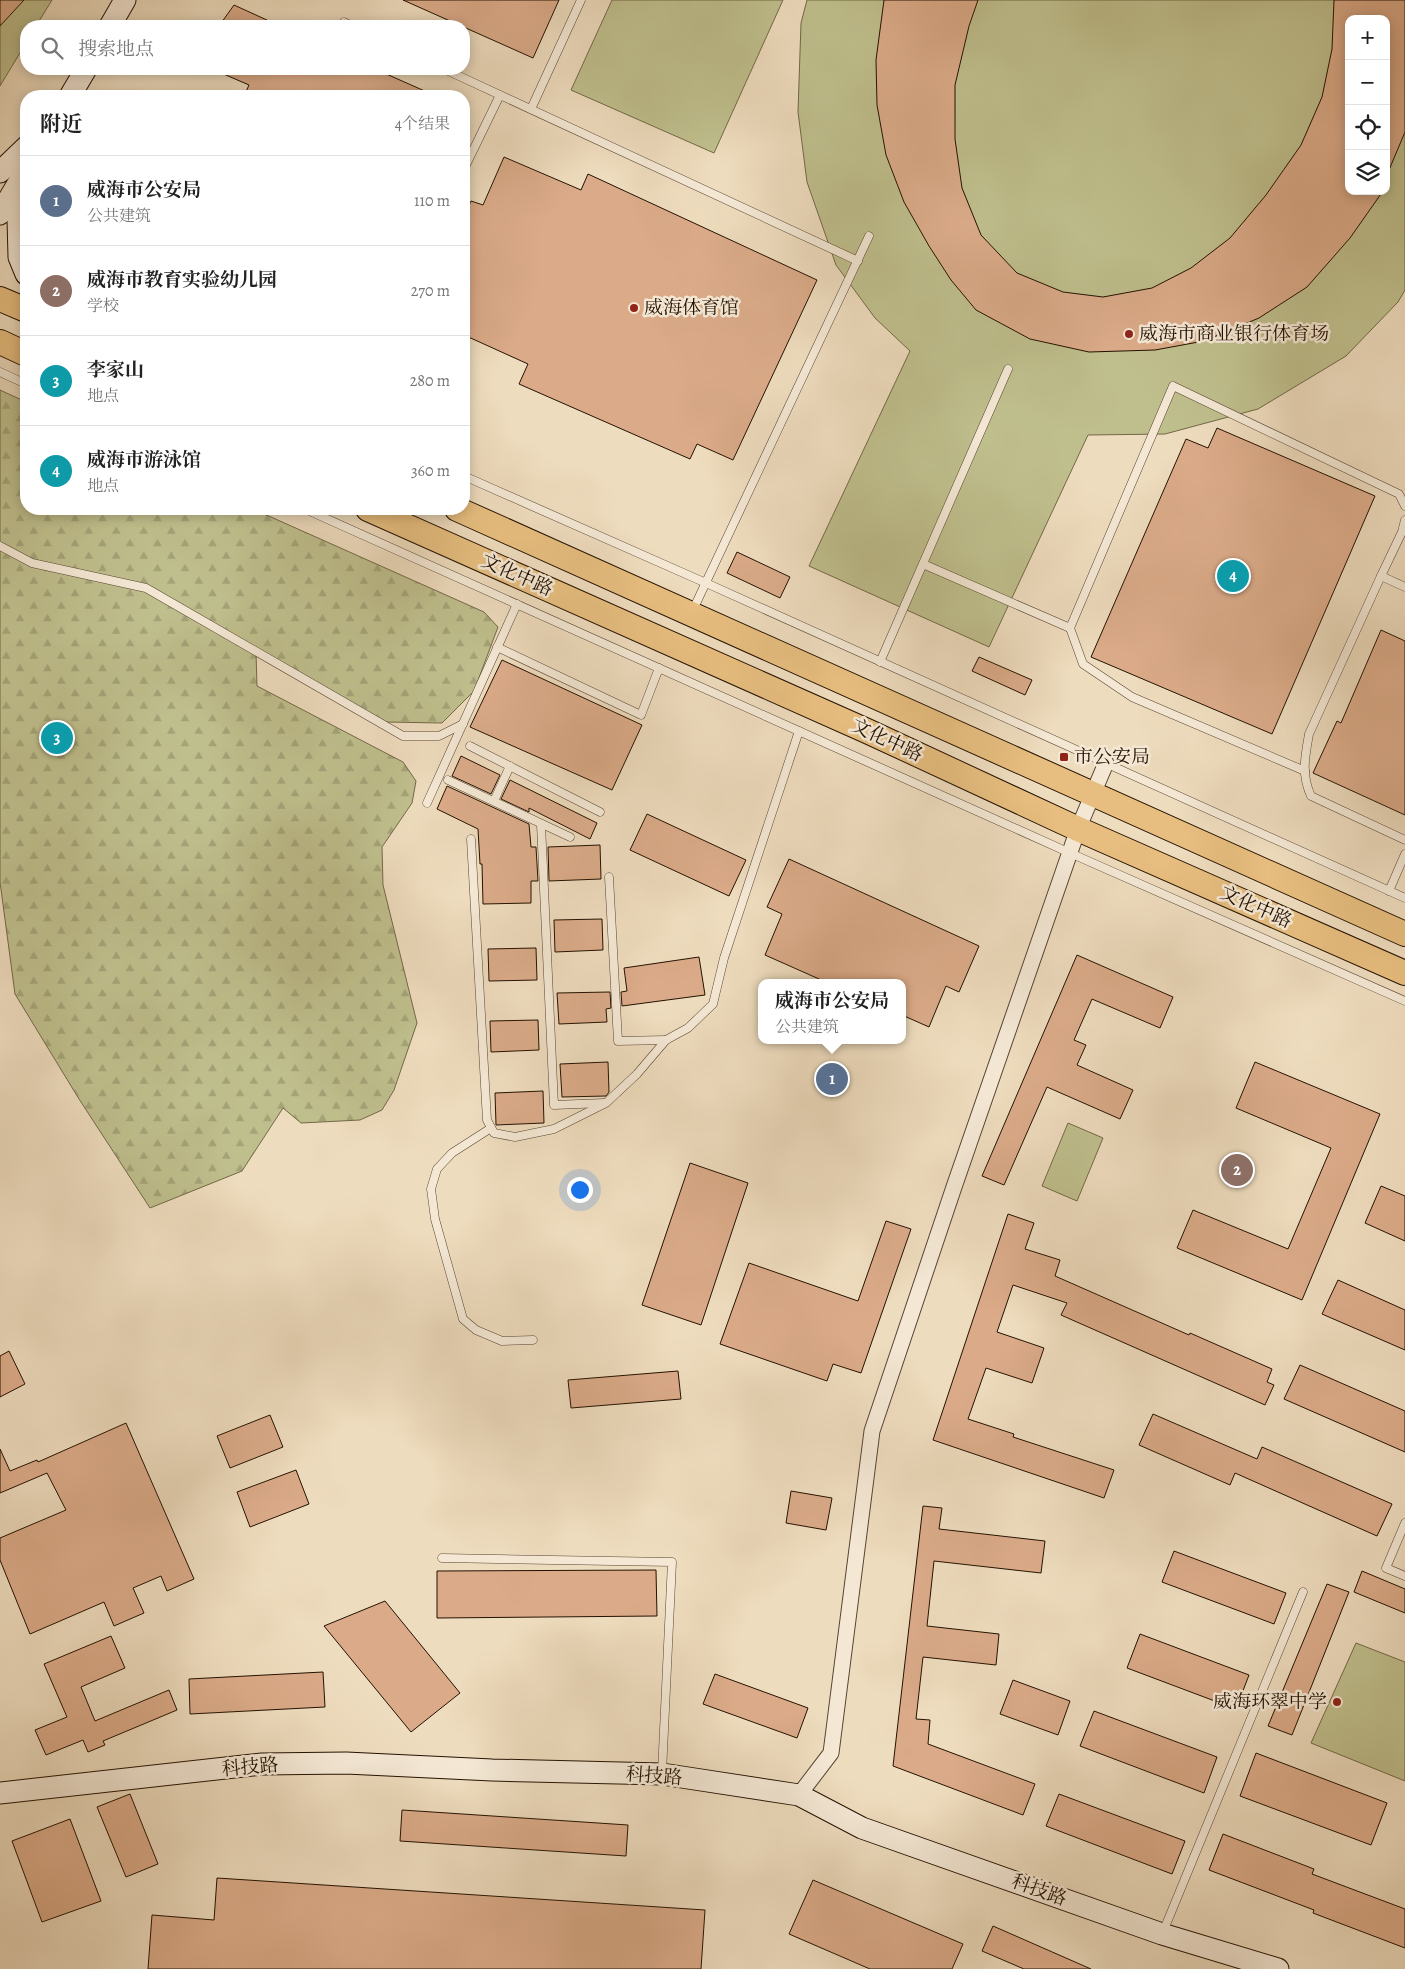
<!DOCTYPE html>
<html lang="zh">
<head>
<meta charset="utf-8">
<style>
	:root { --surface:#fff; --page:#f2f2f2; --text:#222; --muted:#767676; --line:#e0e0e0; --accent:#8f2418 }
	body { margin:0; font-family:Alegreya,"Noto Serif SC",serif; background:var(--page); color:var(--text) }
	.controls { position:absolute; right:15px; top:15px; display:grid; overflow:hidden; border-radius:10px; box-shadow:0 2px 12px #0003 }
	.controls button { width:45px; height:45px; display:grid; place-items:center; padding:0; border:0; border-bottom:1px solid var(--line); background:var(--surface); color:var(--text); font:25px sans-serif }
	.you { position:absolute; left:579px; top:1189px; width:18px; height:18px; margin:-12px; border:4px solid #fff; border-radius:50%; background:#1a73e8; box-shadow:0 0 0 8px #1a73e833 }
	.badge { display:grid; place-items:center; width:32px; height:32px; border-radius:50%; background:var(--accent); color:#fff; font-size:16px; font-weight:700 }
	.pin { position:absolute; translate:-50% -50%; border:2px solid #fff; box-shadow:0 1px 5px #0006 }
	.popup { position:absolute; left:758px; top:979px; width:148px; height:65px; box-sizing:border-box; display:grid; place-content:center; border-radius:10px; background:var(--surface); filter:drop-shadow(0 1px 4px #0005); font-size:16px; white-space:nowrap; color:var(--muted) }
	.popup b { font-size:19px; color:var(--text) }
	.popup::after { content:''; position:absolute; left:50%; top:100%; margin-left:-10px; border:10px solid transparent; border-top-color:var(--surface) }
	.list { margin:0; padding:0; list-style:none }
	h2 { display:flex; justify-content:space-between; align-items:center; height:65px; margin:0; padding:0 20px; font-size:21px }
	h2 small { font-size:16px; font-weight:400; color:var(--muted) }
	.list li { display:grid; grid-template-columns:32px 1fr auto; gap:15px; align-items:center; box-sizing:border-box; height:90px; padding:0 20px; border-top:1px solid var(--line) }
	.list b { display:block; font-size:19px; white-space:nowrap }
	.list p { margin:0; font-size:16px; white-space:nowrap; color:var(--muted) }
	.list em { font-size:16px; font-style:normal; color:var(--muted) }
	.icon { flex:none; width:28px; height:28px; fill:none; stroke:currentColor; stroke-width:2; stroke-linecap:round; stroke-linejoin:round }
	.map { position:relative; flex:none; width:1405px; height:1969px; overflow:hidden }
	.search { position:absolute; background:var(--surface); box-shadow:0 2px 12px #0003; left:20px; top:20px; width:450px; height:55px; display:flex; align-items:center; gap:12px; box-sizing:border-box; padding:0 18px; border-radius:20px; color:var(--muted); font-size:19px }
	.panel { position:absolute; background:var(--surface); box-shadow:0 2px 12px #0003; left:20px; top:90px; width:450px; height:425px; border-radius:20px }
	.map>svg:first-child { display:block }
	.green { fill:#bfbf8d; stroke:#726846; fill-rule:evenodd }
	.forest { fill:url(#forest-firs); stroke:#726846 }
	.building { fill:#dbab89; stroke:#241100 }
	.lines { fill:none; stroke-linecap:round; stroke-linejoin:round }
	.service-casing { stroke:#564430; stroke-width:9 }
	.minor-casing { stroke:#564430; stroke-width:17 }
	.secondary-casing { stroke:#241100; stroke-width:23 }
	.primary-casing { stroke:#241100; stroke-width:26 }
	.service { stroke:#f4e8d5; stroke-width:8 }
	.minor { stroke:#f4e8d5; stroke-width:15 }
	.secondary { stroke:#f4e8d5; stroke-width:21 }
	.primary { stroke:#e7be7f; stroke-width:24 }
	.poi-dot { fill:#8f2418; stroke:#f4e8d5; stroke-width:2 }
	.labels { text-anchor:middle; dominant-baseline:central; stroke-width:5; stroke-linejoin:round; paint-order:stroke }
	.poi-label { font-size:19px; fill:#241100; stroke:#f4e8d5; text-anchor:start }
	.street-label { font-size:19px; fill:#241100; stroke:#f4e8d5 }
</style>
</head>
<body>
<div class="map">
<svg width="1405" height="1969" viewBox="0 0 1405 1969">
	<defs>
		<pattern id="forest-firs" width="22" height="20" patternUnits="userSpaceOnUse" patternTransform="scale(1.25)"><rect width="22" height="20" fill="#bfbf8d"/><path d="M5 1l3.5 6h-7zM16 11l3.5 6h-7z" fill="#a4a378"/></pattern>
	</defs>
	<rect width="100%" height="100%" fill="#eedcbe"/>
	<filter id="stains"><feTurbulence type="fractalNoise" baseFrequency=".004" numOctaves="4"/><feColorMatrix values="0 0 0 0 .2 0 0 0 0 .09 0 0 0 0 .02 0 0 0 .5 -.17"/></filter>
	<radialGradient id="worn" r=".72"><stop offset=".6" stop-color="#630" stop-opacity="0"/><stop offset="1" stop-color="#630" stop-opacity=".3"/></radialGradient>
	<!-- green -->
	<g class="green">
		<path d="M 0,0 L 52,0 L 36,26 L 26,26 L 26,43 L 0,86 Z"/>
		<path d="M 612,0 L 783,0 L 714,153 L 571,90 Z"/>
		<path d="M 807,0 L 1405,0 L 1405,290 L 1398,302 L 1346,356 L 1258,409 L 1165,434 L 1088,435 L 989,647 L 809,566 L 910,351 L 875,318 L 836,265 L 807,182 L 798,112 L 801,23 ZM 1349,19 L 1386,19 L 1386,191 L 1349,191 Z"/>
		<path d="M 1068,1123 L 1103,1138 L 1077,1201 L 1042,1186 Z"/>
		<path d="M 1356,1643 L 1405,1662 L 1405,1781 L 1311,1743 Z"/>
	</g>
	<!-- forest -->
	<path class="forest" d="M 0,390 L 26,402 L 26,509 L 253,509 L 484,612 L 498,627 L 474,691 L 442,723 L 385,722 L 256,652 L 257,686 L 403,762 L 416,781 L 412,803 L 382,847 L 383,885 L 417,1023 L 394,1090 L 382,1110 L 360,1120 L 301,1123 L 283,1108 L 242,1171 L 150,1208 L 79,1099 L 15,994 L 0,882 Z"/>
	<!-- building -->
	<g class="building">
		<path d="M 0,0 L 24,0 L 0,26 Z"/>
		<path d="M 403,0 L 559,0 L 533,58 Z"/>
		<path d="M 884,0 L 978,0 L 969,26 L 955,85 L 955,139 L 962,188 L 981,235 L 1017,273 L 1063,292 L 1103,297 L 1152,288 L 1191,268 L 1230,238 L 1266,195 L 1301,145 L 1322,97 L 1332,49 L 1334,0 L 1405,0 L 1405,132 L 1386,177 L 1386,19 L 1349,19 L 1349,191 L 1383,191 L 1350,238 L 1307,287 L 1259,318 L 1204,341 L 1155,350 L 1089,352 L 1030,339 L 976,310 L 951,280 L 929,246 L 904,202 L 886,155 L 877,105 L 876,60 Z"/>
		<path d="M 234,5 L 280,26 L 219,26 Z"/>
		<path d="M 212,69 L 375,69 L 436,96 L 244,96 L 249,85 Z"/>
		<path d="M 504,157 L 581,190 L 588,174 L 817,280 L 733,460 L 697,444 L 690,459 L 519,384 L 528,364 L 464,335 L 464,216 L 471,201 L 483,205 Z"/>
		<path d="M 1217,428 L 1375,496 L 1272,734 L 1091,657 L 1186,439 L 1208,448 Z"/>
		<path d="M 737,552 L 790,577 L 780,598 L 727,573 Z"/>
		<path d="M 1381,630 L 1405,641 L 1405,815 L 1313,773 L 1337,721 L 1341,723 Z"/>
		<path d="M 979,657 L 1032,680 L 1025,695 L 972,671 Z"/>
		<path d="M 502,660 L 642,725 L 612,790 L 470,727 Z"/>
		<path d="M 461,756 L 500,775 L 491,794 L 452,776 Z"/>
		<path d="M 510,780 L 597,823 L 590,839 L 529,808 L 529,812 L 501,799 Z"/>
		<path d="M 447,786 L 529,824 L 531,847 L 536,847 L 538,881 L 531,881 L 531,903 L 483,904 L 482,864 L 480,864 L 478,829 L 437,809 Z"/>
		<path d="M 647,814 L 746,860 L 729,896 L 630,850 Z"/>
		<path d="M 600,845 L 601,879 L 549,881 L 548,847 Z"/>
		<path d="M 789,859 L 979,946 L 959,992 L 946,986 L 929,1027 L 902,1015 L 902,983 L 828,983 L 765,955 L 782,914 L 767,907 Z"/>
		<path d="M 602,919 L 603,950 L 555,952 L 554,920 Z"/>
		<path d="M 536,948 L 537,980 L 489,981 L 488,949 Z"/>
		<path d="M 1077,955 L 1173,997 L 1160,1028 L 1092,999 L 1074,1040 L 1086,1045 L 1077,1065 L 1133,1090 L 1120,1119 L 1047,1087 L 1004,1185 L 982,1176 Z"/>
		<path d="M 699,957 L 705,995 L 622,1006 L 621,992 L 627,991 L 624,968 Z"/>
		<path d="M 610,992 L 611,1008 L 606,1009 L 607,1022 L 559,1024 L 557,993 Z"/>
		<path d="M 538,1020 L 539,1050 L 491,1052 L 490,1021 Z"/>
		<path d="M 608,1062 L 609,1092 L 606,1096 L 562,1097 L 560,1064 Z"/>
		<path d="M 1255,1062 L 1380,1114 L 1302,1300 L 1177,1248 L 1193,1210 L 1288,1249 L 1331,1148 L 1236,1108 Z"/>
		<path d="M 543,1091 L 544,1123 L 496,1125 L 495,1093 Z"/>
		<path d="M 690,1163 L 748,1183 L 701,1325 L 642,1305 Z"/>
		<path d="M 1381,1186 L 1405,1196 L 1405,1241 L 1365,1223 Z"/>
		<path d="M 1008,1214 L 1034,1223 L 1025,1249 L 1060,1260 L 1055,1276 L 1189,1335 L 1190,1333 L 1272,1369 L 1267,1382 L 1274,1385 L 1265,1405 L 1061,1315 L 1067,1303 L 1013,1285 L 997,1332 L 1044,1348 L 1032,1383 L 986,1368 L 968,1419 L 1014,1434 L 1013,1437 L 1114,1470 L 1104,1498 L 933,1440 Z"/>
		<path d="M 886,1221 L 911,1229 L 861,1373 L 833,1364 L 827,1381 L 720,1344 L 749,1263 L 858,1301 Z"/>
		<path d="M 1338,1280 L 1405,1310 L 1405,1350 L 1322,1314 Z"/>
		<path d="M 9,1351 L 25,1384 L 0,1397 L 0,1356 Z"/>
		<path d="M 1300,1365 L 1405,1411 L 1405,1452 L 1284,1399 Z"/>
		<path d="M 678,1371 L 681,1399 L 571,1408 L 568,1380 Z"/>
		<path d="M 1153,1414 L 1257,1459 L 1262,1447 L 1392,1504 L 1377,1536 L 1235,1473 L 1230,1485 L 1139,1445 Z"/>
		<path d="M 270,1415 L 283,1447 L 230,1468 L 217,1436 Z"/>
		<path d="M 126,1423 L 194,1579 L 167,1591 L 161,1576 L 133,1588 L 144,1613 L 114,1626 L 104,1602 L 30,1634 L 0,1560 L 0,1538 L 66,1510 L 47,1473 L 0,1493 L 0,1449 L 10,1471 L 37,1460 L 38,1462 Z"/>
		<path d="M 296,1470 L 309,1504 L 250,1527 L 237,1492 Z"/>
		<path d="M 791,1491 L 832,1498 L 826,1530 L 786,1523 Z"/>
		<path d="M 923,1506 L 942,1508 L 939,1529 L 1045,1541 L 1041,1573 L 934,1561 L 927,1626 L 999,1634 L 996,1665 L 923,1657 L 916,1719 L 930,1720 L 928,1744 L 1035,1784 L 1023,1815 L 893,1766 Z"/>
		<path d="M 1174,1551 L 1286,1593 L 1274,1624 L 1162,1582 Z"/>
		<path d="M 656,1570 L 657,1616 L 437,1618 L 437,1571 Z"/>
		<path d="M 1362,1571 L 1405,1589 L 1405,1613 L 1354,1592 Z"/>
		<path d="M 1327,1584 L 1349,1592 L 1292,1735 L 1268,1726 Z"/>
		<path d="M 385,1601 L 460,1693 L 411,1732 L 324,1626 Z"/>
		<path d="M 1140,1634 L 1249,1675 L 1236,1709 L 1127,1668 Z"/>
		<path d="M 111,1636 L 125,1668 L 81,1687 L 95,1721 L 169,1690 L 177,1710 L 103,1741 L 105,1745 L 88,1752 L 83,1740 L 46,1755 L 35,1730 L 67,1717 L 44,1664 Z"/>
		<path d="M 323,1672 L 325,1707 L 190,1714 L 189,1679 Z"/>
		<path d="M 715,1674 L 808,1708 L 797,1738 L 703,1704 Z"/>
		<path d="M 1013,1680 L 1070,1701 L 1058,1735 L 1000,1714 Z"/>
		<path d="M 1094,1711 L 1217,1757 L 1204,1793 L 1080,1746 Z"/>
		<path d="M 1256,1753 L 1387,1803 L 1371,1845 L 1240,1796 Z"/>
		<path d="M 130,1794 L 158,1864 L 126,1877 L 97,1807 Z"/>
		<path d="M 1059,1794 L 1185,1841 L 1172,1874 L 1046,1826 Z"/>
		<path d="M 402,1810 L 628,1825 L 626,1856 L 400,1841 Z"/>
		<path d="M 70,1819 L 101,1901 L 42,1922 L 12,1841 Z"/>
		<path d="M 1223,1834 L 1314,1869 L 1312,1874 L 1405,1909 L 1405,1948 L 1313,1913 L 1314,1910 L 1209,1870 Z"/>
		<path d="M 217,1878 L 705,1910 L 701,1969 L 148,1969 L 152,1915 L 214,1920 Z"/>
		<path d="M 813,1880 L 963,1944 L 952,1969 L 870,1969 L 789,1934 Z"/>
		<path d="M 993,1926 L 1091,1969 L 1024,1969 L 982,1951 Z"/>
	</g>
	<g class="lines">
		<!-- service casing -->
		<g class="service-casing">
			<g id="service">
				<path d="M 344,22 L 352,26"/>
				<path d="M 444,69 L 858,261"/>
				<path d="M 531,109 L 581,0"/>
				<path d="M 464,169 L 500,95"/>
				<path d="M 0,372 L 26,384"/>
				<path d="M 464,476 L 706,583 L 1405,898"/>
				<path d="M 305,509 L 1070,853 L 1405,1001"/>
				<path d="M 0,546 L 32,563 L 146,588 L 403,736 L 439,736 L 463,724"/>
				<path d="M 923,564 L 1070,628 L 1173,386 L 1399,494 L 1405,506"/>
				<path d="M 1381,576 L 1402,532 L 1405,520"/>
				<path d="M 1405,587 L 1381,576 L 1309,734 C 1305,757 1301,774 1311,796 L 1405,840"/>
				<path d="M 692,612 L 869,236"/>
				<path d="M 1070,628 L 1083,664 L 1132,697 L 1305,771"/>
				<path d="M 497,647 L 641,715 L 659,668"/>
				<path d="M 880,662 L 1008,369"/>
				<path d="M 470,746 L 600,812"/>
				<path d="M 448,780 L 570,837"/>
				<path d="M 494,801 L 510,766"/>
				<path d="M 427,803 L 517,604"/>
				<path d="M 541,824 L 554,1105 L 604,1103"/>
				<path d="M 471,839 L 487,1120 L 494,1133 L 515,1137 L 554,1129 L 606,1103 L 637,1074 L 666,1040 L 688,1028 L 713,1004 L 724,958 L 799,731"/>
				<path d="M 609,877 L 618,1041 L 666,1040"/>
				<path d="M 1389,891 L 1405,854"/>
				<path d="M 491,1128 L 452,1153 L 437,1169 L 431,1189 L 435,1219 L 463,1319 L 476,1330 L 502,1341 L 533,1340"/>
				<path d="M 1405,1523 L 1386,1568 L 1405,1576"/>
				<path d="M 442,1558 L 672,1562 L 662,1772"/>
				<path d="M 1163,1932 L 1303,1592"/>
			</g>
		</g>
		<!-- minor casing -->
		<g class="minor-casing">
			<path id="minor" d="M 799,1795 L 831,1753 L 872,1431 L 954,1187 L 1078,829 L 1106,763"/>
		</g>
		<!-- secondary casing -->
		<g class="secondary-casing">
			<g id="secondary">
				<path d="M 110,26 L 125,0"/>
				<path d="M 70,96 L 86,69"/>
				<path d="M 0,172 L 26,147"/>
				<path d="M 26,197 L 18,219 L 19,257 L 26,274"/>
				<path d="M 0,214 L 26,170"/>
				<path d="M 0,1793 L 262,1764 L 346,1763 L 492,1770 L 662,1774 L 799,1795 L 862,1828 L 1162,1934 L 1278,1969"/>
			</g>
		</g>
		<!-- primary casing -->
		<g class="primary-casing">
			<g id="primary">
				<path d="M 0,299 L 26,310"/>
				<path d="M 0,342 L 26,354"/>
				<path d="M 368,509 L 867,731 L 1078,829 L 1405,973"/>
				<path d="M 457,509 L 1405,934"/>
			</g>
		</g>
		<!-- service -->
		<use href="#service" class="service"/>
		<!-- minor -->
		<use href="#minor" class="minor"/>
		<!-- secondary -->
		<use href="#secondary" class="secondary"/>
		<!-- primary -->
		<use href="#primary" class="primary"/>
	</g>
	<!-- markers -->
	<g class="poi-dot">
		<circle cx="634" cy="308" r="5"/>
		<circle cx="1129" cy="334" r="5"/>
		<rect x="1059" y="752" width="10" height="10" rx="2.5"/>
		<circle cx="1337" cy="1702" r="5"/>
	</g>
	<g class="labels">
		<!-- poi labels -->
		<g class="poi-label">
			<text x="644" y="308">威海体育馆</text>
			<text x="1139" y="334">威海市商业银行体育场</text>
			<text x="1074" y="757">市公安局</text>
			<text x="1327" y="1702" text-anchor="end">威海环翠中学</text>
		</g>
		<!-- street labels -->
		<g class="street-label">
			<text transform="translate(517 575) rotate(24)">文化中路</text>
			<text transform="translate(887 740) rotate(25)">文化中路</text>
			<text transform="translate(1256 907) rotate(24)">文化中路</text>
			<text transform="translate(250 1767) rotate(-5)">科技路</text>
			<text transform="translate(654 1776) rotate(4)">科技路</text>
			<text transform="translate(1039 1890) rotate(20)">科技路</text>
		</g>
	</g>
	<rect width="100%" height="100%" filter="url(#stains)"/>
	<rect width="100%" height="100%" fill="url(#worn)"/>
</svg>
<div class="controls">
<button>+</button>
<button>−</button>
<button><svg class="icon" aria-label="locate" viewBox="0 0 24 24"><circle cx="12" cy="12" r="6"/><path d="M12 2v4M12 18v4M2 12h4M18 12h4"/></svg></button>
<button><svg class="icon" aria-label="layers" viewBox="0 0 24 24"><path d="M12 4l9 5-9 5-9-5zM3 14l9 5 9-5"/></svg></button>
</div>
<div class="you"></div>
<div class="pin badge" style="left:832px;top:1079px;background:#5c6f8a">1</div>
<div class="popup"><b>威海市公安局</b>公共建筑</div>
<div class="pin badge" style="left:1237px;top:1170px;background:#8d6e63">2</div>
<div class="pin badge" style="left:57px;top:738px;background:#0f9aa8">3</div>
<div class="pin badge" style="left:1233px;top:576px;background:#0f9aa8">4</div>
<div class="search"><svg class="icon" aria-label="search" viewBox="0 0 24 24"><circle cx="10" cy="10" r="6"/><path d="M15 15l6 6"/></svg>搜索地点</div>
<section class="panel">
<h2>附近<small>4个结果</small></h2>
<ul class="list">
<li><span class="badge" style="background:#5c6f8a">1</span><div><b>威海市公安局</b><p>公共建筑</p></div><em>110 m</em></li>
<li><span class="badge" style="background:#8d6e63">2</span><div><b>威海市教育实验幼儿园</b><p>学校</p></div><em>270 m</em></li>
<li><span class="badge" style="background:#0f9aa8">3</span><div><b>李家山</b><p>地点</p></div><em>280 m</em></li>
<li><span class="badge" style="background:#0f9aa8">4</span><div><b>威海市游泳馆</b><p>地点</p></div><em>360 m</em></li>
</ul>
</section>
</div>
</body>
</html>
